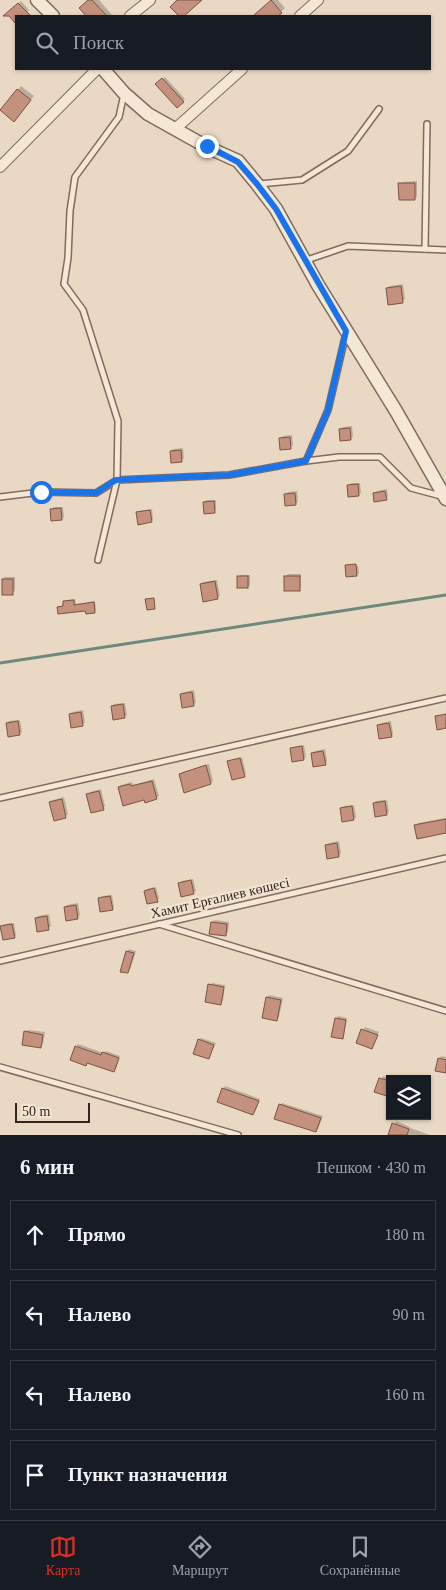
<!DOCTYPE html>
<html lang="ru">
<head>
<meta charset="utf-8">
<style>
	:root { --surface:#171b24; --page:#20242c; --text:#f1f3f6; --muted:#9ea1a6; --line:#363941; --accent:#d93025 }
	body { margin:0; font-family:"Times New Roman",serif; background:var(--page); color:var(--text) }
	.controls { position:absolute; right:15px; bottom:15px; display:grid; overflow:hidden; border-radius:0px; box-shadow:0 1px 4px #0004 }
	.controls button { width:45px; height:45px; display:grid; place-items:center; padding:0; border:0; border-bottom:1px solid var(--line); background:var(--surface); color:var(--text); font:25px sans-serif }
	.scale { position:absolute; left:15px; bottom:12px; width:75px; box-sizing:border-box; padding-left:5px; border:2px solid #33251e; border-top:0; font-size:14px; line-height:18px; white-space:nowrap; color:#33251e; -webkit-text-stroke:4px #f1e4d2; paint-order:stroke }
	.stop { position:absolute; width:15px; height:15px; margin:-11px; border:4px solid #1a73e8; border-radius:50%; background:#fff }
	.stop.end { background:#1a73e8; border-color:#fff; box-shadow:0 1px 5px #0008 }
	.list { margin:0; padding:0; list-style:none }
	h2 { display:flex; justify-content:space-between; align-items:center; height:65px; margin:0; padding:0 20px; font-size:21px }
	h2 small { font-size:16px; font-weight:400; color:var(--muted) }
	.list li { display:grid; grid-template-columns:32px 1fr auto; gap:15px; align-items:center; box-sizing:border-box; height:70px; margin:0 10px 10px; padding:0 10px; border:1px solid var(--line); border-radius:0px }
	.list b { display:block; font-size:19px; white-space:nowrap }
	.list em { font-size:16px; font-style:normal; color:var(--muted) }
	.icon { flex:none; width:28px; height:28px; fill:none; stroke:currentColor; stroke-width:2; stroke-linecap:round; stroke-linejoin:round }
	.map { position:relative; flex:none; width:446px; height:1135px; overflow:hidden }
	.search { position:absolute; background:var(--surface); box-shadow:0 1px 4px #0004; left:15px; right:15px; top:15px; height:55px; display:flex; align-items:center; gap:12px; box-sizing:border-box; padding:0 18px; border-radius:0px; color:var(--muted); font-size:19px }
	.sheet { height:385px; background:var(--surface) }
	nav { display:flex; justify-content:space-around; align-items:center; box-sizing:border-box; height:70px; border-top:1px solid var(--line); background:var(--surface); font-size:14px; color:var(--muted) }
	nav a { display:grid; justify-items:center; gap:2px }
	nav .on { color:var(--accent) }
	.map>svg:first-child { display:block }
	.shadow { fill:#0003 }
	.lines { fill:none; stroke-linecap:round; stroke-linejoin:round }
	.stream { stroke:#6d897e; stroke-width:3 }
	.building { fill:#c3917d; stroke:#7e5344 }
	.service-casing { stroke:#816b5c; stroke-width:8 }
	.minor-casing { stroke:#816b5c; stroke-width:12 }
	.tertiary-casing { stroke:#816b5c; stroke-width:15 }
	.service { stroke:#f5e7d6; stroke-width:5 }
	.minor { stroke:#f5e7d6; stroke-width:10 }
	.tertiary { stroke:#f5e7d6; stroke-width:12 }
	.route { stroke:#1a73e8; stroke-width:6 }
	.labels { text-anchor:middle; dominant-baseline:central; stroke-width:4.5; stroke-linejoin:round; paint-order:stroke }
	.street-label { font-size:14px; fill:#33251e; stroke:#f1e4d2 }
</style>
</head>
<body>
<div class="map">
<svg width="446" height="1135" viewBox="0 0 446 1135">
	<rect width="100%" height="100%" fill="#e9d8c3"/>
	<!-- shadow -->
	<g class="shadow">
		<path d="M 89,0 L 99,0 L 113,16 L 87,16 L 80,8 Z"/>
		<path d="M 272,0 L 278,0 L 285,8 L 276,16 L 254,16 Z"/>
		<path d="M 21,1 L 29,10 L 26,13 L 29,16 L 16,16 L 16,22 L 8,13 Z"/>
		<path d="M 165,77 L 185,99 L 177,107 L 157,84 Z"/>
		<path d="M 21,86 L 34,96 L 18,116 L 18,90 Z"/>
		<path d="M 417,181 L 417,196 L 415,199 L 400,184 L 402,182 Z"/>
		<path d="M 403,284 L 405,299 L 403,301 L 387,288 L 390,286 Z"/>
		<path d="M 352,426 L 353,436 L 351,439 L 340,429 L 343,427 Z"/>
		<path d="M 292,435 L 293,445 L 290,448 L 280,438 L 283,436 Z"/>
		<path d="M 183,448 L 184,458 L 181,461 L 171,451 L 173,449 Z"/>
		<path d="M 351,483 L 360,483 L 361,493 L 358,495 L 348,486 Z"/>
		<path d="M 387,489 L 388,496 L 386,499 L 374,493 L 377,491 Z"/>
		<path d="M 297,491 L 298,501 L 296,504 L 286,494 L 288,492 Z"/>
		<path d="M 206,500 L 216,500 L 216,510 L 214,512 L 204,503 Z"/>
		<path d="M 54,507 L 63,507 L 64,517 L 62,519 L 52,510 Z"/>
		<path d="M 152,509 L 153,519 L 151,521 L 137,513 L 140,511 Z"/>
		<path d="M 347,566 L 358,566 L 359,573 L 356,575 Z"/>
		<path d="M 288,574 L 301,574 L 301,587 L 299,589 L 286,576 Z"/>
		<path d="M 241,575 L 250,575 L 250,585 L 248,587 L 238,577 Z"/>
		<path d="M 5,577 L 15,577 L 15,591 L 12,593 L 3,579 Z"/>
		<path d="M 217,580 L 220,596 L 217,598 L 201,585 L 203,582 Z"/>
		<path d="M 75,599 L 76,604 L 95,601 L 96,610 L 94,612 L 59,607 L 64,605 L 66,600 Z"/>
		<path d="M 194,690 L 196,702 L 194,705 L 181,694 L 184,692 Z"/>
		<path d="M 125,703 L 127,715 L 124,717 L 112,706 L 114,704 Z"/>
		<path d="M 83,710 L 85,722 L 83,725 L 70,714 L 72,712 Z"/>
		<path d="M 20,720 L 22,732 L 19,734 L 7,724 L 9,721 Z"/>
		<path d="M 391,721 L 393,734 L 391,736 L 378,725 L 381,723 Z"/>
		<path d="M 304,745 L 306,757 L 303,759 L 291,749 L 293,747 Z"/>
		<path d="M 325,749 L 327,761 L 325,764 L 312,753 L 315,751 Z"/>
		<path d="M 242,757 L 246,774 L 244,776 L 229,762 L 231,760 Z"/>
		<path d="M 209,764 L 213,781 L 211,783 L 181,774 L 183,772 Z"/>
		<path d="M 154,779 L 159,796 L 156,798 L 145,799 L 119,787 L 121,785 L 132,782 L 133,785 Z"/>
		<path d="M 101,789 L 105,806 L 103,809 L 88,794 L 90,792 Z"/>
		<path d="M 64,797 L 68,814 L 66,816 L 55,819 L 50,802 L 53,800 Z"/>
		<path d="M 387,800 L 389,812 L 386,814 L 374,803 L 376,801 Z"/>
		<path d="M 354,805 L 356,817 L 354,819 L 341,809 L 344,806 Z"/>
		<path d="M 446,818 L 446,832 L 416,826 L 418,823 Z"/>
		<path d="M 339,841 L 341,853 L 339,856 L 326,845 L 329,843 Z"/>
		<path d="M 193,879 L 196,891 L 193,893 L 180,884 L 182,881 Z"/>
		<path d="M 156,887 L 159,898 L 157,901 L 145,891 L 147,889 Z"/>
		<path d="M 112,895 L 114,907 L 112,909 L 100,899 L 102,896 Z"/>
		<path d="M 78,903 L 80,915 L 77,918 L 65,907 L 67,905 Z"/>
		<path d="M 49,914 L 51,926 L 49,928 L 36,918 L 38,916 Z"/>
		<path d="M 215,920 L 229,922 L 228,932 L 225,935 L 212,922 Z"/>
		<path d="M 14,923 L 16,935 L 14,937 L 2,927 L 4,924 Z"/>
		<path d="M 129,949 L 136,951 L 130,970 L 127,972 L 127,952 Z"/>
		<path d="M 212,983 L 225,985 L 223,1001 L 220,1004 L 210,985 Z"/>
		<path d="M 269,995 L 283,998 L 279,1017 L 277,1019 L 267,997 Z"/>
		<path d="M 338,1016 L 347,1018 L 344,1035 L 342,1037 L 336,1019 Z"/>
		<path d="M 365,1027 L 379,1032 L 372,1048 L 358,1042 Z"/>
		<path d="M 28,1030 L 45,1032 L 43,1044 L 40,1047 L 26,1032 Z"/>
		<path d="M 201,1038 L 216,1043 L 209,1058 L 199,1040 Z"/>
		<path d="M 78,1044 L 104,1053 L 106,1051 L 120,1056 L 116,1069 L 113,1071 L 88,1062 L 86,1065 L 71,1059 Z"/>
		<path d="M 441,1056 L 446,1057 L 446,1072 L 439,1059 Z"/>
		<path d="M 383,1076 L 391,1079 L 390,1096 L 376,1091 Z"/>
		<path d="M 225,1086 L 260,1099 L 255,1112 L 253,1114 L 223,1089 Z"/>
		<path d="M 282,1103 L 323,1116 L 318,1129 L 316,1131 L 280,1105 Z"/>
		<path d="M 396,1121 L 410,1127 L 410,1128 L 430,1135 L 390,1135 Z"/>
	</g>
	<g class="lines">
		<!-- stream -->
		<path class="stream" d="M 0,663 L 446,595"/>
	</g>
	<!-- building -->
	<g class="building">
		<path d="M 88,0 L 92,0 L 107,16 L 86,16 L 79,8 Z"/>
		<path d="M 177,0 L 202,0 L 184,16 L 179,16 L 170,7 Z"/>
		<path d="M 271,0 L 282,13 L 278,16 L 253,16 Z"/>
		<path d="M 18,3 L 31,16 L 16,16 L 16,24 L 9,16 L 3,16 Z"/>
		<path d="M 162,78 L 184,102 L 177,108 L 155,84 Z"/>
		<path d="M 17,89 L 31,100 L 14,122 L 0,110 Z"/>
		<path d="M 398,183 L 415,183 L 415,200 L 399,200 Z"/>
		<path d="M 401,286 L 403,303 L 388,305 L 386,288 Z"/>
		<path d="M 350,428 L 351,440 L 340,441 L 339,429 Z"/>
		<path d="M 290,437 L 291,449 L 280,450 L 279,438 Z"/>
		<path d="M 181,450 L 182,462 L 171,463 L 170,451 Z"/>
		<path d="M 358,484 L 359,496 L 348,497 L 347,485 Z"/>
		<path d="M 385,491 L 387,500 L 374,502 L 373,493 Z"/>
		<path d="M 295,493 L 296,505 L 285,506 L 284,494 Z"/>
		<path d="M 214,501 L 215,513 L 204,514 L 203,502 Z"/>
		<path d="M 61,508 L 62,520 L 51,521 L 50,509 Z"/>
		<path d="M 150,510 L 152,522 L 138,525 L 136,512 Z"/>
		<path d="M 356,564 L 357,576 L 346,577 L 345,565 Z"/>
		<rect x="237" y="576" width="11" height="12"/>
		<rect x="284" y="576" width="16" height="15"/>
		<rect x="2" y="579" width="11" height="16"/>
		<path d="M 215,581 L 218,599 L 203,602 L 200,584 Z"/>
		<path d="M 154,598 L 155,609 L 147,610 L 145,599 Z"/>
		<path d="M 74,600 L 74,605 L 94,602 L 95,613 L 86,614 L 85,611 L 58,614 L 57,607 L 63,606 L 63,601 Z"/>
		<path d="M 192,692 L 194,706 L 182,708 L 180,694 Z"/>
		<path d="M 123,704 L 125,718 L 113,720 L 111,706 Z"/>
		<path d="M 81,712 L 83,726 L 71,728 L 69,714 Z"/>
		<path d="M 446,714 L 446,728 L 437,730 L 435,716 Z"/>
		<path d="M 18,721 L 20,735 L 8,737 L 6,723 Z"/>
		<path d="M 389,723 L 392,737 L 379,739 L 377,725 Z"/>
		<path d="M 302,746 L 304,760 L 292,762 L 290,748 Z"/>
		<path d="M 323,751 L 326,765 L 313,767 L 311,753 Z"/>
		<path d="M 240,758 L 245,777 L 232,780 L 227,761 Z"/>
		<path d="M 206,765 L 211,784 L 184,793 L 179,774 Z"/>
		<path d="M 152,781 L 157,799 L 145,803 L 144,800 L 123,806 L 118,787 L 130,784 L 131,786 Z"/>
		<path d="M 99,791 L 104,810 L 91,813 L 86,794 Z"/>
		<path d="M 62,799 L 66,818 L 54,821 L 49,802 Z"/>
		<path d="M 385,801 L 387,815 L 375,817 L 373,803 Z"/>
		<path d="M 352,806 L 354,820 L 342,822 L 340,808 Z"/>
		<path d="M 446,819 L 446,833 L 417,839 L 414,825 Z"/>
		<path d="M 337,843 L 339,857 L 327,859 L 325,845 Z"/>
		<path d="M 191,880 L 194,894 L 181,897 L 178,883 Z"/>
		<path d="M 154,888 L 158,902 L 147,904 L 144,891 Z"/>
		<path d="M 110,896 L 113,910 L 100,912 L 98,898 Z"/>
		<path d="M 76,905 L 78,919 L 66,921 L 64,907 Z"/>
		<path d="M 47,916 L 49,930 L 37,932 L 35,918 Z"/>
		<path d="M 211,922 L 227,924 L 226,936 L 209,934 Z"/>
		<path d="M 12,924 L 15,938 L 3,940 L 0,926 Z"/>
		<path d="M 126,951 L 134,953 L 128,973 L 120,972 Z"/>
		<path d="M 208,984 L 224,987 L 221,1005 L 205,1002 Z"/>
		<path d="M 266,997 L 281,1000 L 277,1021 L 262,1018 Z"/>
		<path d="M 335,1018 L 346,1020 L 343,1039 L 331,1037 Z"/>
		<path d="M 361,1029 L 378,1035 L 372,1049 L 356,1043 Z"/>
		<path d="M 24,1031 L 43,1035 L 41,1048 L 22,1045 Z"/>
		<path d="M 198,1039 L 214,1045 L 209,1059 L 193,1054 Z"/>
		<path d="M 75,1046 L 101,1055 L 102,1052 L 119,1058 L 114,1072 L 87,1063 L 86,1066 L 70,1060 Z"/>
		<path d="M 438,1058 L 446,1060 L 446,1073 L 435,1071 Z"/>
		<path d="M 379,1078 L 390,1081 L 390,1097 L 374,1092 Z"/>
		<path d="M 222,1088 L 259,1101 L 253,1115 L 217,1102 Z"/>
		<path d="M 279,1104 L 321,1118 L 316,1132 L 274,1119 Z"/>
		<path d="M 392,1123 L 409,1129 L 407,1135 L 388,1135 Z"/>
	</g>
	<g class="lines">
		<!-- service casing -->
		<g class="service-casing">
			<g id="service">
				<path d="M 259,184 L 302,180 L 348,151 L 379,109"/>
				<path d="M 425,249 L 427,124"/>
				<path d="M 304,261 L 348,246 L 446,250"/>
				<path d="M 306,461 L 328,410 L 346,333"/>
				<path d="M 0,497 L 41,492 L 96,493 L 117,480 L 229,475 L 306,461 L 339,457 L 380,457 L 411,488 L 441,496"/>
				<path d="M 98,560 L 117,480 L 118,421 L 83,310 L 64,284 L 68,258 L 70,211 L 75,177 L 119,117 L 124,94"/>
				<path d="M 0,798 L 446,698"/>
				<path d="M 159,924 L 446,1011"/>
				<path d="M 0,961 L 446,858"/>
				<path d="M 0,1067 L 238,1135"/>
			</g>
		</g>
		<!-- minor casing -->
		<g class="minor-casing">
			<g id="minor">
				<path d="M 130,16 L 150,0"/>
				<path d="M 300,16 L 318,0"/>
				<path d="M 175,129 L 242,69"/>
				<path d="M 0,167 L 97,69"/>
			</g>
		</g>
		<!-- tertiary casing -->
		<g class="tertiary-casing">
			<g id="tertiary">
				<path d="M 37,0 L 53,16"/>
				<path d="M 103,69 L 124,93 L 148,114 L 207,147 L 238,161 L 257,184 L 276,209 L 318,285 L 396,411 L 446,499"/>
			</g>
		</g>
		<!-- service -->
		<use href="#service" class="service"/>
		<!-- minor -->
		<use href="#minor" class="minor"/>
		<!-- tertiary -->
		<use href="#tertiary" class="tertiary"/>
	</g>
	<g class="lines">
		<!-- route -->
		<path class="route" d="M 41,492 L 96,493 L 116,480 L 229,475 L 306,461 L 328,410 L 346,331 L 276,209 L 257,184 L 238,162 L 207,146"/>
	</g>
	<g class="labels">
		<!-- street labels -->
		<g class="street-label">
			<text transform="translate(220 898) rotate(-13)">Хамит Ерғалиев көшесі</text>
		</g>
	</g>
</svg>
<div class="controls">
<button><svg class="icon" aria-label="layers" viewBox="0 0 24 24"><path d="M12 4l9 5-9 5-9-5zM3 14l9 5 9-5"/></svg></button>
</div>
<div class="scale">50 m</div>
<div class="stop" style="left:41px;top:492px"></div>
<div class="stop end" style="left:207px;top:146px"></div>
<div class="search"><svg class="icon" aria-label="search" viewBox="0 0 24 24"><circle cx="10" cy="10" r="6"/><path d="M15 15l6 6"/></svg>Поиск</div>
</div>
<section class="sheet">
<h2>6 мин<small>Пешком · 430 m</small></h2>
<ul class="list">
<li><svg class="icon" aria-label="ahead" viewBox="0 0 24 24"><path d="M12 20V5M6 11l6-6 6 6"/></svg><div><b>Прямо</b></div><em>180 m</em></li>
<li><svg class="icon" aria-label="left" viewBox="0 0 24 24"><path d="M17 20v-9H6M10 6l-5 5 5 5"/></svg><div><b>Налево</b></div><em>90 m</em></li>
<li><svg class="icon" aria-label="left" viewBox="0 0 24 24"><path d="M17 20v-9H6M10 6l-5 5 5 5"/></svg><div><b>Налево</b></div><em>160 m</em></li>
<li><svg class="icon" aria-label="arrive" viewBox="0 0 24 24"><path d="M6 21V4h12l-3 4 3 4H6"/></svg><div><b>Пункт назначения</b></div></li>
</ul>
</section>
<nav>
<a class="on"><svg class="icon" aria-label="map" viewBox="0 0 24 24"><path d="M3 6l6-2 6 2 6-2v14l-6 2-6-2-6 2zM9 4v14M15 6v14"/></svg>Карта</a>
<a><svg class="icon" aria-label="directions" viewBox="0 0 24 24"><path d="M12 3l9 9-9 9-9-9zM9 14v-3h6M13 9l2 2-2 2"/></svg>Маршрут</a>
<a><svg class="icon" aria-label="saved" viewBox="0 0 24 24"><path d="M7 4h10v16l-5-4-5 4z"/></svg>Сохранённые</a>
</nav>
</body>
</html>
